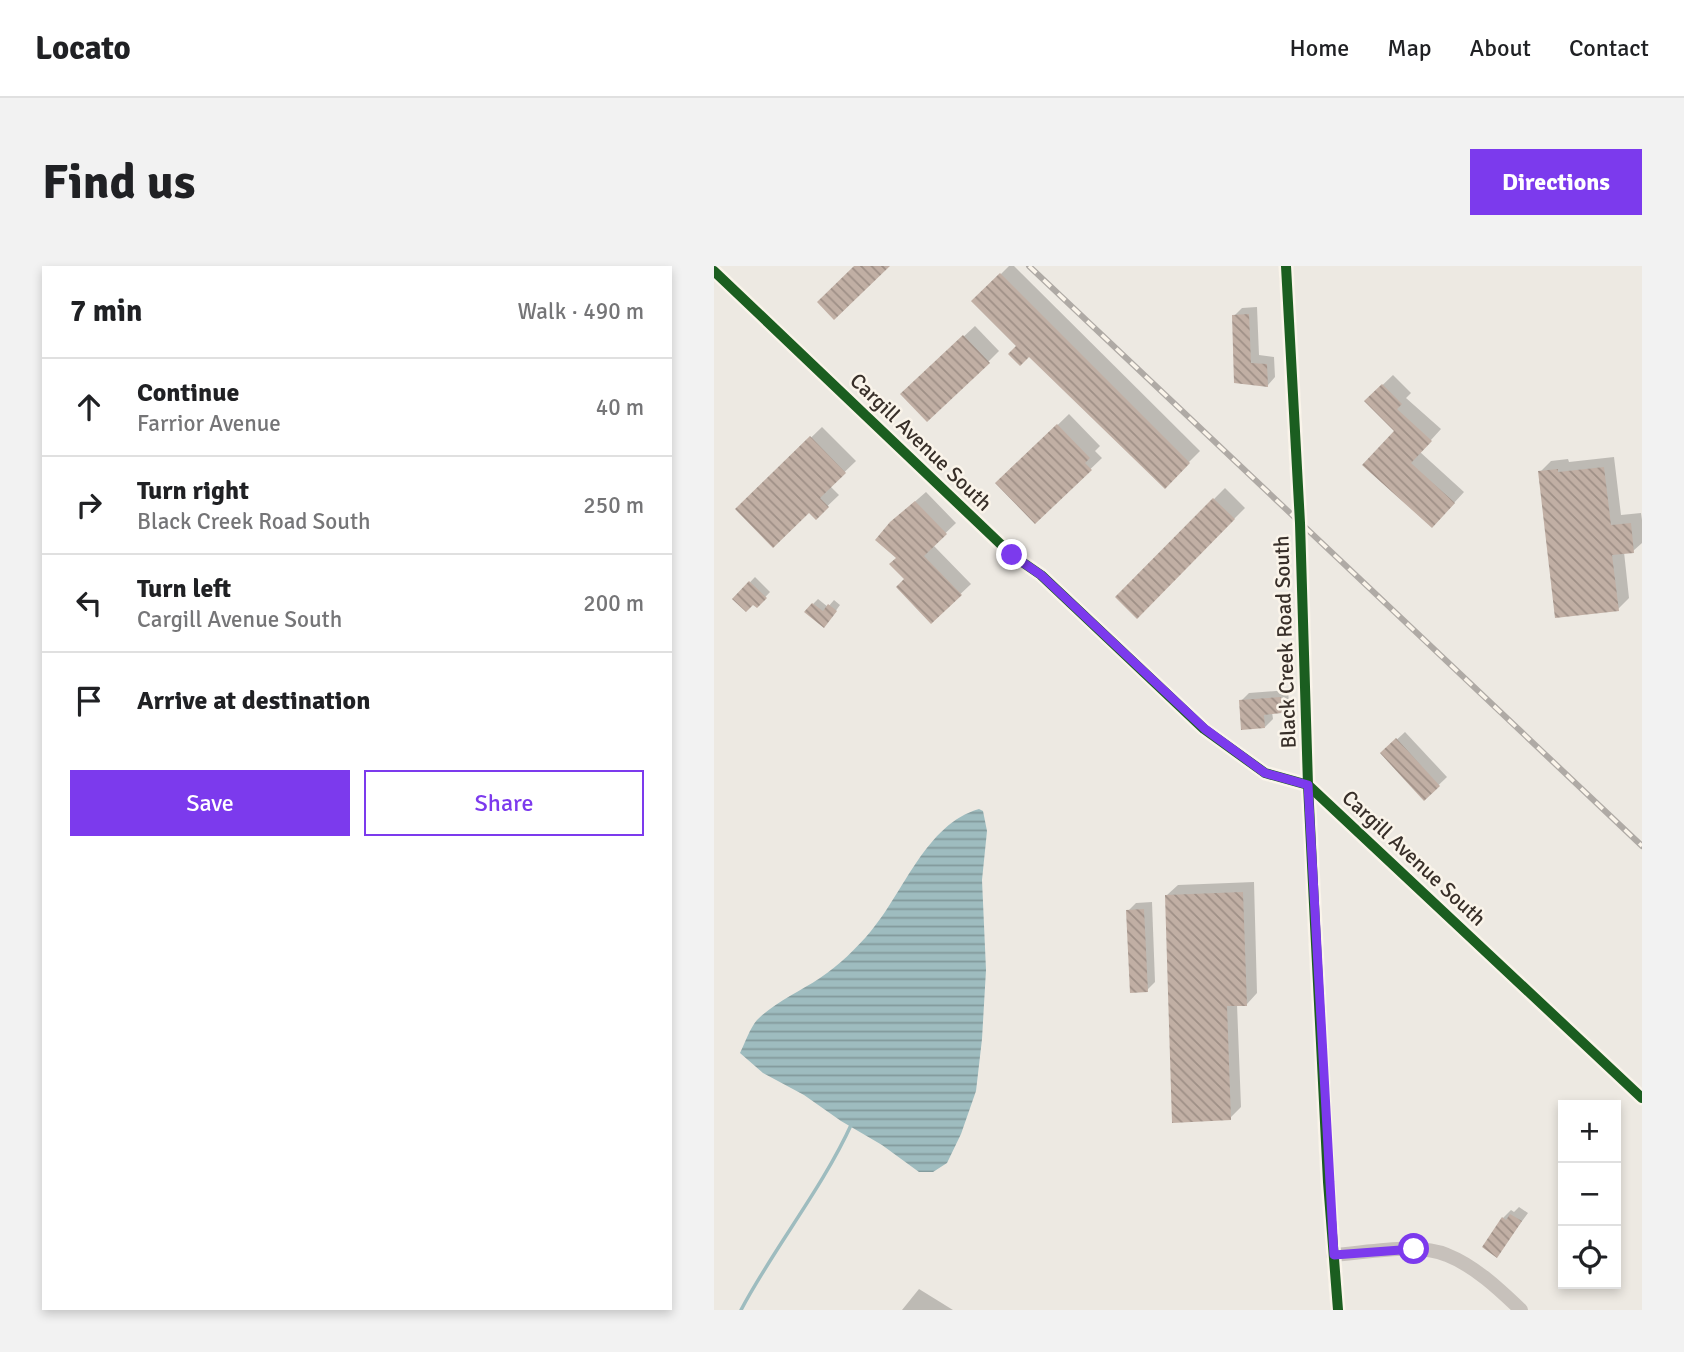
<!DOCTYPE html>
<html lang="en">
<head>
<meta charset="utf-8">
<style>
	:root { --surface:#fff; --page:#f2f2f2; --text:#202124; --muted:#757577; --line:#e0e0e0; --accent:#7c3aed }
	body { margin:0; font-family:Signika,sans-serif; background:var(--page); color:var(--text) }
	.controls { position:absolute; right:21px; bottom:21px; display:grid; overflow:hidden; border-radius:0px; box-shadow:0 4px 10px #0003 }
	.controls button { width:63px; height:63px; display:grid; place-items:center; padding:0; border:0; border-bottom:2px solid var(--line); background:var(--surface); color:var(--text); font:35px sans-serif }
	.stop { position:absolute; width:21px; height:21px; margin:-16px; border:5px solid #7c3aed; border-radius:50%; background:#fff }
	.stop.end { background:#7c3aed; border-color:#fff; box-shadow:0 2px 7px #0008 }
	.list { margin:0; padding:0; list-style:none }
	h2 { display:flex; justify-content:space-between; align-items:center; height:91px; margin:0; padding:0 28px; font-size:30px }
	h2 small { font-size:23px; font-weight:400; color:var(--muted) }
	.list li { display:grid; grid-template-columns:46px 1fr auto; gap:21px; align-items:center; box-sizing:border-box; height:98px; padding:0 28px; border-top:2px solid var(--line) }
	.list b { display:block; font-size:26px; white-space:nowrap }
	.list p { margin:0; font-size:23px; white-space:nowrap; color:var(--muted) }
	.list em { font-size:23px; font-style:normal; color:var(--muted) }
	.actions { display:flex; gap:14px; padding:21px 28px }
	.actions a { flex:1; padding:16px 0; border:2px solid var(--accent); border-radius:0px; text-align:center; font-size:24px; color:var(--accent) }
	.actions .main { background:var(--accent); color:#fff }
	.icon { flex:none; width:38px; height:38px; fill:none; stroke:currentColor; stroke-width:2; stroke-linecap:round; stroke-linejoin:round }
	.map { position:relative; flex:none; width:928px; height:1044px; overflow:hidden; border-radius:0px }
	header { display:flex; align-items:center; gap:42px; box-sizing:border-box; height:98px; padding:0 35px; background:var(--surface); border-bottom:2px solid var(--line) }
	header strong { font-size:33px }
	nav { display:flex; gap:38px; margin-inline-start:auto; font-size:24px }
	.intro { display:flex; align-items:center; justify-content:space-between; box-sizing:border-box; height:168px; padding:0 42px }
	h1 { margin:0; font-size:49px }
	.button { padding:18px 32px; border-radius:0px; background:var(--accent); color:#fff; font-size:24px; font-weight:700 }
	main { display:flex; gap:42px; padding:0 42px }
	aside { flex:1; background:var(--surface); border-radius:0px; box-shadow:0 4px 10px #0003 }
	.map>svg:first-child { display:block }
	.water { fill:url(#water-rules) }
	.shadow { fill:#0003 }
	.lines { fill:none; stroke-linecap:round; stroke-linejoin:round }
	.stream { stroke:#9ebcbf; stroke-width:3.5 }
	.building { fill:url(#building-back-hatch) }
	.minor { stroke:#c7c1bb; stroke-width:14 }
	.rail-casing { stroke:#afaaa5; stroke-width:6 }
	.rail { stroke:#faf4ea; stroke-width:3.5; stroke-dasharray:10; stroke-linecap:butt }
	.cycleway-casing { stroke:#faf4ea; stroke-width:15 }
	.cycleway { stroke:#1b5e20; stroke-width:10 }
	.route { stroke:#7c3aed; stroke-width:9 }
	.labels { text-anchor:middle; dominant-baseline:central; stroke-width:5; stroke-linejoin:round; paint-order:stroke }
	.street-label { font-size:21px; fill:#382f29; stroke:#faf4ea }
</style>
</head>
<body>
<header>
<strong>Locato</strong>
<nav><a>Home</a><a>Map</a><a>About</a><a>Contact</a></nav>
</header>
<div class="intro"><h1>Find us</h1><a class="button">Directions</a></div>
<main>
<aside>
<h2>7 min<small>Walk · 490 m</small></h2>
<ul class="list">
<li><svg class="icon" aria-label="ahead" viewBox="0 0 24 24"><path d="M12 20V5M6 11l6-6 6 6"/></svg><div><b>Continue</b><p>Farrior Avenue</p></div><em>40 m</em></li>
<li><svg class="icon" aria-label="right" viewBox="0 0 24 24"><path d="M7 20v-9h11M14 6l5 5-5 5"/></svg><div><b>Turn right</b><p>Black Creek Road South</p></div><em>250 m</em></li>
<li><svg class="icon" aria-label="left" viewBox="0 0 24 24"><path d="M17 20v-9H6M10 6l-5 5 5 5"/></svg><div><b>Turn left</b><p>Cargill Avenue South</p></div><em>200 m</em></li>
<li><svg class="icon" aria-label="arrive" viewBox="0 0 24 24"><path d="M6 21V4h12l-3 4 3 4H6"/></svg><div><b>Arrive at destination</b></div></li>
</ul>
<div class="actions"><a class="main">Save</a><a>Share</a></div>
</aside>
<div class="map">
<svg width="928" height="1044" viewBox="0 0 928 1044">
	<defs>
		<pattern id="water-rules" width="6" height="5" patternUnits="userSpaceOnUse" patternTransform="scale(1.75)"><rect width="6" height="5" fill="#9ebcbf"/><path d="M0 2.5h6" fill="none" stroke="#82999b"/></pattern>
		<pattern id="building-back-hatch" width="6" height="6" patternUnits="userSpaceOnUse" patternTransform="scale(1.75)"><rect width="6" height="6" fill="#c1afa4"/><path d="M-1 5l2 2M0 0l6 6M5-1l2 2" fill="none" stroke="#9e8f86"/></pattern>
	</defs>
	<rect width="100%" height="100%" fill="#ede9e2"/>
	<!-- water -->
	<path class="water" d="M 265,543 L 269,545 L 273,565 L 268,614 L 272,704 L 268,773 L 262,825 L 247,868 L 233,897 L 219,906 L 205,906 L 168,879 L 127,855 L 90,829 L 49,807 L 26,787 C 31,777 36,762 43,754 C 61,736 85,726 106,712 C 125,699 142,683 157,665 C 190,626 212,558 265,543 Z"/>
	<!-- shadow -->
	<g class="shadow">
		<path d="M 295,0 L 300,0 L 486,185 L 451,220 L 260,35 Z"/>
		<path d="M 543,41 L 545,89 L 560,91 L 561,111 L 554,119 L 522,116 L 520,50 L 528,42 Z"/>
		<path d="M 261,60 L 285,85 L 274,96 L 199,118 Z"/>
		<path d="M 679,109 L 697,127 L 692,132 L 727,163 L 706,186 L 750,226 L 728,250 L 651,199 L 682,165 L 652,135 Z"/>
		<path d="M 355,148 L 386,180 L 381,185 L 388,192 L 321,256 L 284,217 Z"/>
		<path d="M 108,161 L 142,195 L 116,220 L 125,229 L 102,251 L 95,244 L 24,243 Z"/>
		<path d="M 900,191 L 907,249 L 927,247 L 928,254 L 928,277 L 919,285 L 910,286 L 915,332 L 904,343 L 826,206 L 837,195 L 854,193 L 855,196 Z"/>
		<path d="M 511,222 L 531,242 L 423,350 L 403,331 Z"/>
		<path d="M 212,226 L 242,257 L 219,279 L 257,318 L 217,356 L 192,313 L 184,291 L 189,246 Z"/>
		<path d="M 41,311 L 56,326 L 43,340 L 20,333 Z"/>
		<path d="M 104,333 L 114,341 L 120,334 L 126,339 L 115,354 L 99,338 Z"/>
		<path d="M 574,424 L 575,437 L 567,445 L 558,446 L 559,453 L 551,461 L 527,435 L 535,427 Z"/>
		<path d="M 691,466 L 733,511 L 710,533 L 676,480 Z"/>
		<path d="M 540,616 L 543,727 L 533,738 L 523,738 L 527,841 L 516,852 L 453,629 L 464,619 Z"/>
		<path d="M 438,636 L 441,716 L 433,724 L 414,645 L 422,637 Z"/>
		<path d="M 805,941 L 814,947 L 783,989 L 789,952 L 797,944 L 800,946 Z"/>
		<path d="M 205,1023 L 239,1044 L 188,1044 Z"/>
	</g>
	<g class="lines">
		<!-- stream -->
		<path class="stream" d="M 27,1044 C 61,980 108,923 138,857"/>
	</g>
	<!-- building -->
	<g class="building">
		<path d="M 140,0 L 176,0 L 120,54 L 103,36 Z"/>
		<path d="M 286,7 L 476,197 L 451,223 L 315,91 L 306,100 L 294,88 L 302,80 L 257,35 Z"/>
		<path d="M 535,48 L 537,97 L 553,98 L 554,121 L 520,117 L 518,49 Z"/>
		<path d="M 249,69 L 276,97 L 213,156 L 186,128 Z"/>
		<path d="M 668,118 L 688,138 L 683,143 L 718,175 L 697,197 L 741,237 L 718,262 L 648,199 L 680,165 L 650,135 Z"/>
		<path d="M 343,158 L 376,192 L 371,197 L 378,204 L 321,258 L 281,217 Z"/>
		<path d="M 96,170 L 132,207 L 106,232 L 115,241 L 102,254 L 95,247 L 59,282 L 21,243 Z"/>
		<path d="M 890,201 L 897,259 L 917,257 L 920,287 L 898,289 L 905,345 L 841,352 L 824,205 L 844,203 L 844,206 Z"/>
		<path d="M 499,232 L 521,253 L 423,353 L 401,331 Z"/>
		<path d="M 201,235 L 233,268 L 210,290 L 248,329 L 217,358 L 182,321 L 190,313 L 175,298 L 182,292 L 161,274 L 176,256 Z"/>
		<path d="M 35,315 L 53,332 L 43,342 L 39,339 L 32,346 L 18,333 Z"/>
		<path d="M 98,337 L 109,345 L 114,338 L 123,345 L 110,362 L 90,346 Z"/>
		<path d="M 567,431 L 568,447 L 550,449 L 551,462 L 527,464 L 525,434 Z"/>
		<path d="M 682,472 L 726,520 L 710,535 L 666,487 Z"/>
		<path d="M 529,626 L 533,740 L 513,740 L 517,854 L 458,857 L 451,629 Z"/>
		<path d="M 430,643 L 434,726 L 416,727 L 412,644 Z"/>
		<path d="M 796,948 L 808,955 L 783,992 L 768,981 L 788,951 L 792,954 Z"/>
	</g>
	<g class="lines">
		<!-- minor -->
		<g class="minor">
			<path d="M 572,0 L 586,257 L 594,519 L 614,916 L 624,1044"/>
			<path d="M 0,5 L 298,289 L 327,309 L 490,463 L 551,507 L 594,519 L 928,832"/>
			<path d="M 619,989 C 652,987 703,976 733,989 C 761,1000 786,1024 807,1044"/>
		</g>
		<!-- rail casing -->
		<g class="rail-casing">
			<path id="rail" d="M 315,0 L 928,580"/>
		</g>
		<!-- rail -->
		<use href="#rail" class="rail"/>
		<!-- cycleway casing -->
		<g class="cycleway-casing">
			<g id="cycleway">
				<path d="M 572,0 L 586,257 L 594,519 L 614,916 L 624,1044"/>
				<path d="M 0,5 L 298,289 L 327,309 L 490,463 L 551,507 L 594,519 L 928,832"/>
			</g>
		</g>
		<!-- cycleway -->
		<use href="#cycleway" class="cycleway"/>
	</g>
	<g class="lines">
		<!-- route -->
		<path class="route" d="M 298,289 L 327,309 L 491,463 L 551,507 L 594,519 L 620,989 L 700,983"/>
	</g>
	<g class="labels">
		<!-- street labels -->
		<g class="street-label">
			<text transform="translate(207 176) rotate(44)">Cargill Avenue South</text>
			<text transform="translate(571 376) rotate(-92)">Black Creek Road South</text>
			<text transform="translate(700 592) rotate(43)">Cargill Avenue South</text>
		</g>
	</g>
</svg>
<div class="controls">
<button>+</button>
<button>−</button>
<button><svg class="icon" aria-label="locate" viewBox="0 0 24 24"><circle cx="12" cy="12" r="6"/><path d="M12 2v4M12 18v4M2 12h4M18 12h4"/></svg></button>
</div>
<div class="stop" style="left:700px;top:983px"></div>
<div class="stop end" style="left:298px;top:289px"></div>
</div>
</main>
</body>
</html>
